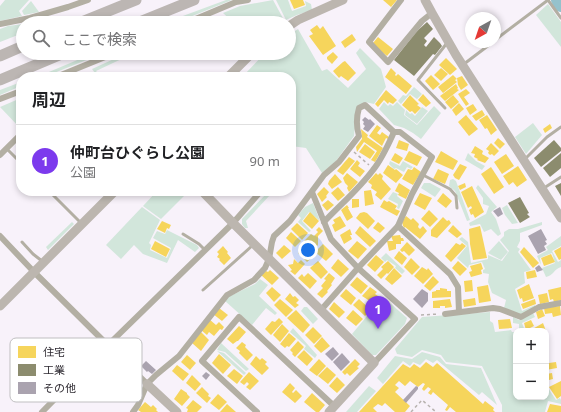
<!DOCTYPE html>
<html lang="ja">
<head>
<meta charset="utf-8">
<style>
	:root { --surface:#fff; --page:#f2f2f2; --text:#202124; --muted:#757577; --line:#e0e0e0; --accent:#7c3aed }
	body { margin:0; font-family:"Noto Sans","Noto Sans JP",sans-serif; background:var(--page); color:var(--text) }
	.controls { position:absolute; right:12px; bottom:12px; display:grid; overflow:hidden; border-radius:8px; box-shadow:0 2px 6px #0003 }
	.controls button { width:36px; height:36px; display:grid; place-items:center; padding:0; border:0; border-bottom:1px solid var(--line); background:var(--surface); color:var(--text); font:20px sans-serif }
	.compass { position:absolute; left:465px; top:12px; width:36px; height:36px; border-radius:50%; background:var(--surface); box-shadow:0 2px 6px #0003; rotate:220deg }
	.you { position:absolute; left:308px; top:250px; width:14px; height:14px; margin:-10px; border:3px solid #fff; border-radius:50%; background:#1a73e8; box-shadow:0 0 0 6px #1a73e833 }
	.badge { display:grid; place-items:center; width:26px; height:26px; border-radius:50%; background:var(--accent); color:#fff; font-size:13px; font-weight:700 }
	.pin { position:absolute; translate:-50% -33px; filter:drop-shadow(0 1px 2px #0008) }
	.pin::after { content:''; position:absolute; top:21px; width:14px; height:12px; background:inherit; clip-path:polygon(0 0,100% 0,50% 100%) }
	.list { margin:0; padding:0; list-style:none }
	h2 { display:flex; justify-content:space-between; align-items:center; height:52px; margin:0; padding:0 16px; font-size:17px }
	h2 small { font-size:13px; font-weight:400; color:var(--muted) }
	.list li { display:grid; grid-template-columns:26px 1fr auto; gap:12px; align-items:center; box-sizing:border-box; height:72px; padding:0 16px; border-top:1px solid var(--line) }
	.list b { display:block; font-size:15px; white-space:nowrap }
	.list p { margin:0; font-size:13px; white-space:nowrap; color:var(--muted) }
	.list em { font-size:13px; font-style:normal; color:var(--muted) }
	.icon { flex:none; width:22px; height:22px; fill:none; stroke:currentColor; stroke-width:2; stroke-linecap:round; stroke-linejoin:round }
	.map { position:relative; flex:none; width:561px; height:412px; overflow:hidden }
	.search { position:absolute; background:var(--surface); box-shadow:0 2px 6px #0003; left:16px; top:16px; width:280px; height:44px; display:flex; align-items:center; gap:10px; box-sizing:border-box; padding:0 14px; border-radius:22px; color:var(--muted); font-size:15px }
	.panel { position:absolute; background:var(--surface); box-shadow:0 2px 6px #0003; left:16px; top:72px; width:280px; height:124px; border-radius:16px }
	.map>svg:first-child { display:block }
	.green { fill:#d2e6db }
	.homes { fill:#f6d55c }
	.industry { fill:#8c8c6e }
	.lines { fill:none; stroke-linecap:round; stroke-linejoin:round }
	.river { stroke:#95c2cc; stroke-width:14 }
	.building { fill:#aaa3af }
	.path { stroke:#b7b2af; stroke-width:1.5; stroke-dasharray:3 3; stroke-linecap:butt }
	.lane { stroke:#b3afa3; stroke-width:3 }
	.street { stroke:#b3afa3; stroke-width:6 }
	.secondary { stroke:#bcb6af; stroke-width:9 }
	.highway { stroke:#bcb6b3; stroke-width:11 }
	.key { fill:#fff; stroke:#c0bfc1; stroke-width:1 }
	.key-label { font-size:11px; fill:#2d2930 }
</style>
</head>
<body>
<div class="map">
<svg width="561" height="412" viewBox="0 0 561 412">
	<rect width="100%" height="100%" fill="#f8f2fa"/>
	<!-- green -->
	<g class="green">
		<path d="M 5,0 L 29,0 L 19,11 L 22,16 L 0,21 L 0,6 Z"/>
		<path d="M 226,0 L 232,0 L 175,23 L 164,23 Z"/>
		<path d="M 273,0 L 284,20 L 280,23 L 234,23 L 223,13 L 240,6 Z"/>
		<path d="M 276,0 L 288,0 L 292,11 L 306,6 L 305,1 L 311,4 L 312,10 L 297,15 L 286,20 Z"/>
		<path d="M 31,1 L 39,12 L 24,15 L 22,11 Z"/>
		<path d="M 548,4 L 561,22 L 561,47 L 536,15 Z"/>
		<path d="M 23,24 L 23,33 L 0,42 L 0,29 L 8,26 Z"/>
		<path d="M 298,29 L 322,71 L 327,69 L 348,88 L 366,69 L 356,53 L 360,48 L 381,69 L 386,87 L 374,104 L 365,102 L 357,107 L 354,136 L 336,161 L 322,173 L 306,148 L 291,146 L 291,77 L 242,77 L 265,53 L 289,53 L 289,35 Z"/>
		<path d="M 94,53 L 104,53 L 44,77 L 37,77 Z"/>
		<path d="M 127,53 L 129,53 L 130,55 L 96,71 L 101,77 L 98,77 L 92,69 Z"/>
		<path d="M 21,82 L 21,86 L 0,95 L 0,90 Z"/>
		<path d="M 414,87 L 422,94 L 417,99 L 410,94 L 401,104 L 398,101 L 403,95 L 406,96 Z"/>
		<path d="M 21,98 L 21,128 L 20,128 L 0,107 Z"/>
		<path d="M 384,102 L 388,106 L 390,104 L 393,106 L 397,102 L 405,110 L 404,115 L 417,125 L 434,106 L 441,113 L 421,139 L 413,133 L 404,128 L 394,125 L 379,109 Z"/>
		<path d="M 422,107 L 428,111 L 417,124 L 405,115 L 406,110 L 410,114 L 412,113 L 415,116 Z"/>
		<path d="M 533,123 L 542,135 L 526,154 L 515,137 Z"/>
		<path d="M 468,153 L 476,161 L 485,166 L 482,170 L 465,160 Z"/>
		<path d="M 390,161 L 400,166 L 403,161 L 413,167 L 411,169 L 407,167 L 404,172 L 396,168 L 394,169 L 389,164 Z"/>
		<path d="M 453,179 L 456,181 L 470,220 L 467,221 L 455,191 L 449,186 L 450,180 Z"/>
		<path d="M 424,183 L 430,183 L 441,189 L 435,197 L 421,188 Z"/>
		<path d="M 478,185 L 497,207 L 491,212 L 496,219 L 501,234 L 498,236 L 491,229 L 484,232 L 480,224 L 470,226 L 469,223 L 486,214 L 489,206 L 483,204 L 483,198 L 476,188 Z"/>
		<path d="M 157,191 L 189,191 L 161,219 L 143,206 Z"/>
		<path d="M 393,192 L 398,194 L 397,196 L 403,201 L 399,209 L 397,208 L 398,204 L 388,199 Z"/>
		<path d="M 267,193 L 270,195 L 246,221 L 248,228 L 245,228 L 242,224 L 242,219 Z"/>
		<path d="M 313,203 L 320,221 L 309,212 L 302,221 L 311,231 L 309,232 L 298,222 L 301,218 L 298,215 L 305,207 Z"/>
		<path d="M 507,205 L 518,223 L 512,224 L 505,215 L 502,208 Z"/>
		<path d="M 142,207 L 160,220 L 149,243 L 151,245 L 150,250 L 167,258 L 171,248 L 153,238 L 157,231 L 165,234 L 167,230 L 197,245 L 199,248 L 195,252 L 178,240 L 167,263 L 143,254 L 134,245 L 121,259 L 106,245 Z"/>
		<path d="M 72,222 L 74,224 L 48,250 L 46,247 Z"/>
		<path d="M 542,222 L 542,225 L 520,233 L 520,241 L 517,247 L 520,249 L 518,252 L 531,270 L 524,272 L 525,283 L 515,289 L 522,311 L 535,305 L 535,308 L 521,315 L 504,308 L 506,300 L 492,293 L 488,282 L 489,274 L 483,273 L 483,270 L 485,269 L 482,262 L 469,265 L 468,268 L 457,258 L 467,246 L 459,239 L 462,237 L 468,242 L 471,263 L 488,259 L 488,255 L 502,261 L 509,251 L 500,240 L 504,236 L 504,232 L 509,229 L 518,229 Z"/>
		<path d="M 561,236 L 561,246 L 552,251 L 558,262 L 561,260 L 561,267 C 554,269 553,276 546,277 L 542,268 L 555,263 L 552,253 L 540,258 L 541,265 L 537,256 L 548,250 L 546,247 Z"/>
		<path d="M 499,241 L 508,252 L 501,260 L 488,253 Z"/>
		<path d="M 386,253 L 405,271 L 402,274 L 395,268 L 396,266 L 387,260 L 385,262 L 381,258 Z"/>
		<path d="M 260,279 L 268,285 L 259,296 L 277,313 L 275,315 L 266,308 L 252,325 L 225,301 L 228,297 L 255,284 Z"/>
		<path d="M 383,297 L 407,318 L 405,324 L 376,355 L 372,355 L 352,334 Z"/>
		<path d="M 304,307 L 307,307 L 318,319 L 313,324 L 301,311 Z"/>
		<path d="M 490,312 L 490,321 L 493,323 L 495,332 L 511,330 L 512,332 L 516,332 L 516,397 L 546,397 L 546,385 L 556,400 L 560,398 L 561,400 L 561,404 L 548,401 L 545,412 L 502,412 L 502,405 L 482,366 L 446,362 L 441,355 L 422,350 L 412,357 L 397,354 L 395,349 L 422,317 Z"/>
		<path d="M 533,313 L 535,317 L 522,323 L 525,331 L 519,331 L 519,324 L 513,323 L 513,317 L 519,320 Z"/>
		<path d="M 293,328 L 317,355 L 315,358 L 304,349 L 306,346 L 290,332 Z"/>
		<path d="M 221,343 L 249,369 L 246,371 L 225,352 L 217,350 Z"/>
		<path d="M 217,351 L 224,353 L 246,373 L 244,375 Z"/>
		<path d="M 422,352 L 440,357 L 446,364 L 481,368 L 497,405 L 482,392 L 479,395 L 437,360 L 433,363 L 426,359 L 420,365 L 413,362 L 410,366 L 403,361 L 383,384 L 377,378 L 395,356 L 412,359 Z"/>
		<path d="M 369,386 L 376,391 L 357,412 L 346,412 Z"/>
	</g>
	<!-- homes -->
	<g class="homes">
		<path d="M 290,0 L 303,0 L 305,5 L 294,9 Z"/>
		<path d="M 383,0 L 397,0 L 391,7 Z"/>
		<path d="M 317,25 L 320,29 L 323,26 L 336,46 L 323,55 L 309,36 L 313,34 L 310,30 Z"/>
		<path d="M 352,34 L 356,40 L 345,48 L 341,42 Z"/>
		<path d="M 378,37 L 393,49 L 387,56 L 377,48 L 373,43 Z"/>
		<path d="M 333,52 L 338,57 L 332,64 L 327,59 L 327,57 Z"/>
		<path d="M 446,58 L 457,69 L 450,75 L 439,65 Z"/>
		<path d="M 345,61 L 356,73 L 348,81 L 341,76 L 339,78 L 333,71 L 343,62 Z"/>
		<path d="M 391,68 L 396,73 L 395,75 L 396,76 L 398,74 L 412,86 L 406,94 L 385,77 Z"/>
		<path d="M 441,68 L 448,74 L 441,81 L 434,75 Z"/>
		<path d="M 431,75 L 440,84 L 433,90 L 425,81 Z"/>
		<path d="M 453,75 L 457,79 L 455,80 L 457,82 L 443,93 L 438,87 Z"/>
		<path d="M 462,76 L 468,85 L 461,90 L 458,85 L 457,78 Z"/>
		<path d="M 456,84 L 458,88 L 457,89 L 459,90 L 445,101 L 440,96 Z"/>
		<path d="M 466,89 L 470,93 L 464,97 L 469,104 L 466,106 L 458,94 Z"/>
		<path d="M 386,90 L 397,100 L 393,104 L 389,102 L 388,104 L 384,100 L 378,107 L 375,104 Z"/>
		<path d="M 423,94 L 431,103 L 426,107 L 418,100 Z"/>
		<path d="M 410,95 L 419,104 L 417,105 L 421,108 L 415,114 L 412,111 L 410,112 L 402,105 Z"/>
		<path d="M 453,95 L 459,102 L 451,109 L 445,102 Z"/>
		<path d="M 459,103 L 464,109 L 456,116 L 452,110 Z"/>
		<path d="M 473,104 L 477,110 L 470,115 L 466,108 Z"/>
		<path d="M 482,110 L 485,115 L 476,121 L 472,116 Z"/>
		<path d="M 466,115 L 478,129 L 469,136 L 458,122 Z"/>
		<path d="M 487,115 L 497,130 L 491,135 L 487,128 L 485,129 L 479,120 Z"/>
		<path d="M 550,124 L 552,128 L 545,133 L 543,129 Z"/>
		<path d="M 377,125 L 381,128 L 377,133 L 380,135 L 382,132 L 389,137 L 388,139 L 386,138 L 382,146 L 369,136 Z"/>
		<path d="M 361,129 L 368,135 L 367,137 L 383,148 L 375,162 L 371,160 L 377,151 L 364,142 L 357,152 L 356,147 L 362,139 Z"/>
		<path d="M 498,138 L 505,144 L 500,149 L 494,143 Z"/>
		<path d="M 399,140 L 409,144 L 407,151 L 396,148 Z"/>
		<path d="M 491,143 L 499,151 L 494,156 L 492,154 L 490,155 L 488,153 L 489,151 L 486,149 Z"/>
		<path d="M 365,144 L 375,152 L 370,159 L 359,152 Z"/>
		<path d="M 475,146 L 483,151 L 482,154 L 489,158 L 485,163 L 477,160 L 478,159 L 474,157 L 475,154 L 471,153 Z"/>
		<path d="M 409,151 L 422,157 L 417,166 L 404,160 Z"/>
		<path d="M 441,151 L 458,161 L 453,170 L 435,162 Z"/>
		<path d="M 395,153 L 403,158 L 399,164 L 391,160 Z"/>
		<path d="M 506,154 L 514,166 L 502,174 L 494,162 Z"/>
		<path d="M 349,157 L 355,161 L 343,175 L 337,171 Z"/>
		<path d="M 357,160 L 360,163 L 358,166 L 365,171 L 360,177 L 350,169 Z"/>
		<path d="M 460,164 L 467,167 L 459,180 L 455,178 L 453,175 Z"/>
		<path d="M 388,165 L 395,170 L 396,169 L 403,175 L 396,183 L 383,173 Z"/>
		<path d="M 518,166 L 527,180 L 517,187 L 513,182 L 509,185 L 503,176 Z"/>
		<path d="M 414,167 L 421,172 L 413,185 L 402,179 L 408,169 L 412,170 Z"/>
		<path d="M 491,167 L 504,187 L 494,194 L 481,174 Z"/>
		<path d="M 438,169 L 449,174 L 445,184 L 433,179 Z"/>
		<path d="M 347,173 L 358,182 L 349,192 L 347,188 L 348,186 L 345,183 L 343,178 Z"/>
		<path d="M 376,173 L 378,175 L 380,173 L 383,176 L 382,179 L 391,189 L 381,200 L 375,195 L 377,192 L 371,188 L 372,185 L 368,182 Z"/>
		<path d="M 335,174 L 342,182 L 332,189 L 328,184 L 329,181 Z"/>
		<path d="M 399,183 L 410,190 L 406,199 L 398,195 L 399,193 L 395,191 Z"/>
		<path d="M 465,183 L 466,187 L 460,190 L 458,186 Z"/>
		<path d="M 472,186 L 484,212 L 475,218 L 473,214 L 471,215 L 469,210 L 472,208 L 471,206 L 468,208 L 461,192 Z"/>
		<path d="M 324,187 L 329,192 L 326,196 L 327,197 L 322,202 L 317,194 Z"/>
		<path d="M 338,187 L 345,195 L 338,201 L 331,193 Z"/>
		<path d="M 371,190 L 374,204 L 365,206 L 364,191 Z"/>
		<path d="M 420,193 L 432,198 L 425,210 L 414,204 Z"/>
		<path d="M 443,193 L 452,201 L 446,208 L 437,201 Z"/>
		<path d="M 352,199 L 359,199 L 359,207 L 352,208 Z"/>
		<path d="M 328,200 L 334,205 L 327,211 L 322,205 Z"/>
		<path d="M 384,200 L 387,202 L 389,201 L 397,206 L 395,209 L 400,211 L 397,216 L 380,207 Z"/>
		<path d="M 347,205 L 349,208 L 348,208 L 353,217 L 347,221 L 341,210 Z"/>
		<path d="M 429,210 L 438,219 L 430,227 L 421,219 Z"/>
		<path d="M 310,212 L 319,221 L 312,229 L 303,221 Z"/>
		<path d="M 364,212 L 367,213 L 375,221 L 368,229 L 356,218 L 360,213 Z"/>
		<path d="M 340,216 L 346,226 L 335,232 L 332,225 L 335,223 L 333,220 Z"/>
		<path d="M 406,216 L 411,220 L 413,218 L 419,224 L 418,227 L 420,229 L 423,226 L 427,231 L 420,239 L 405,227 L 405,228 L 403,226 L 402,222 Z"/>
		<path d="M 443,217 L 447,221 L 449,220 L 451,223 L 437,238 L 431,236 L 431,230 Z"/>
		<path d="M 162,221 L 171,225 L 169,229 L 167,228 L 165,233 L 157,229 Z"/>
		<path d="M 378,222 L 385,228 L 380,233 L 373,228 Z"/>
		<path d="M 297,223 L 308,233 L 302,240 L 291,229 Z"/>
		<path d="M 453,225 L 462,234 L 457,238 L 448,231 Z"/>
		<path d="M 360,226 L 376,241 L 370,247 L 355,233 Z"/>
		<path d="M 480,226 L 487,258 L 473,260 L 470,244 L 469,229 Z"/>
		<path d="M 319,227 L 323,231 L 318,236 L 318,245 L 313,250 L 304,241 L 311,234 L 314,236 L 318,232 L 316,230 Z"/>
		<path d="M 350,229 L 352,235 L 350,235 L 352,239 L 344,244 L 340,235 Z"/>
		<path d="M 291,232 L 301,241 L 295,247 L 286,238 Z"/>
		<path d="M 400,235 L 401,238 L 403,238 L 404,241 L 401,241 L 401,244 L 396,244 L 396,249 L 389,251 L 387,241 L 393,241 L 391,236 Z"/>
		<path d="M 155,241 L 170,249 L 166,257 L 151,249 Z"/>
		<path d="M 357,241 L 367,249 L 358,259 L 348,251 Z"/>
		<path d="M 407,242 L 415,250 L 409,256 L 404,251 L 402,252 L 400,250 Z"/>
		<path d="M 456,243 L 460,245 L 462,243 L 466,246 L 451,262 L 445,256 Z"/>
		<path d="M 323,244 L 333,254 L 326,261 L 315,252 Z"/>
		<path d="M 284,245 L 291,251 L 282,259 L 276,253 Z"/>
		<path d="M 223,246 L 228,252 L 227,253 L 231,258 L 224,265 L 219,260 L 220,259 L 217,257 L 219,254 L 217,252 Z"/>
		<path d="M 524,247 L 539,263 L 533,268 L 520,252 Z"/>
		<path d="M 561,247 L 561,259 L 559,260 L 554,251 Z"/>
		<path d="M 304,248 L 313,257 L 307,262 L 298,253 Z"/>
		<path d="M 399,251 L 407,258 L 402,265 L 394,258 Z"/>
		<path d="M 551,254 L 555,262 L 544,266 L 541,258 Z"/>
		<path d="M 376,255 L 384,262 L 375,272 L 367,265 Z"/>
		<path d="M 411,258 L 420,267 L 412,275 L 404,267 Z"/>
		<path d="M 294,259 L 298,263 L 301,260 L 305,264 L 295,275 L 290,271 L 292,270 L 288,265 L 293,264 Z"/>
		<path d="M 338,259 L 349,269 L 341,277 L 331,268 Z"/>
		<path d="M 318,261 L 328,272 L 321,279 L 310,268 Z"/>
		<path d="M 388,261 L 394,267 L 388,274 L 387,273 L 381,279 L 377,275 L 383,269 L 381,267 Z"/>
		<path d="M 458,261 L 467,269 L 460,276 L 452,268 Z"/>
		<path d="M 481,263 L 483,269 L 481,270 L 482,274 L 471,277 L 469,272 L 472,271 L 470,266 Z"/>
		<path d="M 422,267 L 427,270 L 428,268 L 433,274 L 423,284 L 414,276 Z"/>
		<path d="M 394,268 L 402,276 L 392,285 L 385,279 Z"/>
		<path d="M 270,270 L 279,278 L 272,285 L 261,275 L 266,271 L 268,272 Z"/>
		<path d="M 535,270 L 537,277 L 527,279 L 526,272 Z"/>
		<path d="M 308,273 L 317,281 L 310,289 L 298,278 L 302,274 L 304,277 Z"/>
		<path d="M 329,273 L 335,278 L 331,284 L 332,285 L 327,291 L 328,292 L 322,298 L 317,294 L 323,288 L 321,286 L 326,280 L 324,279 Z"/>
		<path d="M 433,276 L 439,282 L 430,291 L 424,286 Z"/>
		<path d="M 357,277 L 368,286 L 361,294 L 350,285 Z"/>
		<path d="M 472,280 L 473,291 L 465,292 L 464,281 Z"/>
		<path d="M 529,284 L 534,298 L 523,302 L 522,298 L 520,299 L 517,290 Z"/>
		<path d="M 488,285 L 491,301 L 479,303 L 477,287 Z"/>
		<path d="M 272,287 L 281,295 L 274,302 L 266,293 Z"/>
		<path d="M 370,287 L 377,292 L 375,294 L 378,296 L 373,303 L 362,296 Z"/>
		<path d="M 561,287 L 561,300 L 554,302 L 553,299 L 550,300 L 548,290 Z"/>
		<path d="M 440,288 L 447,289 L 447,291 L 451,291 L 451,297 L 432,298 L 432,292 L 436,291 L 436,290 L 440,290 Z"/>
		<path d="M 346,289 L 356,298 L 351,305 L 340,296 Z"/>
		<path d="M 290,293 L 293,297 L 295,296 L 299,300 L 296,303 L 299,305 L 295,308 L 285,299 Z"/>
		<path d="M 547,293 L 549,302 L 540,304 L 538,295 Z"/>
		<path d="M 475,298 L 476,305 L 464,307 L 463,300 Z"/>
		<path d="M 280,299 L 293,310 L 286,317 L 274,305 Z"/>
		<path d="M 359,299 L 371,310 L 365,316 L 353,305 Z"/>
		<path d="M 450,299 L 452,307 L 445,308 L 445,306 L 440,306 L 440,308 L 433,308 L 433,301 Z"/>
		<path d="M 535,299 L 536,304 L 523,309 L 521,304 Z"/>
		<path d="M 334,302 L 345,312 L 339,318 L 329,309 Z"/>
		<path d="M 560,306 L 561,315 L 553,317 L 552,313 L 545,314 L 544,308 Z"/>
		<path d="M 219,308 L 228,315 L 222,321 L 213,314 Z"/>
		<path d="M 542,309 L 545,316 L 538,319 L 536,312 Z"/>
		<path d="M 296,310 L 310,325 L 303,333 L 287,318 Z"/>
		<path d="M 353,310 L 363,319 L 356,326 L 346,318 Z"/>
		<path d="M 279,318 L 283,322 L 271,335 L 265,329 L 272,321 L 275,322 Z"/>
		<path d="M 209,319 L 216,325 L 219,322 L 224,327 L 222,330 L 220,329 L 214,336 L 209,332 L 207,335 L 201,330 Z"/>
		<path d="M 510,319 L 512,328 L 499,329 L 498,320 Z"/>
		<path d="M 531,320 L 534,326 L 526,330 L 524,323 Z"/>
		<path d="M 543,323 L 546,331 L 529,331 Z"/>
		<path d="M 282,324 L 289,331 L 280,342 L 273,335 Z"/>
		<path d="M 239,326 L 246,332 L 238,341 L 237,341 L 233,344 L 227,339 Z"/>
		<path d="M 313,327 L 322,336 L 314,344 L 305,335 Z"/>
		<path d="M 201,332 L 209,340 L 201,351 L 192,343 Z"/>
		<path d="M 289,333 L 296,339 L 289,347 L 287,346 L 285,348 L 280,344 Z"/>
		<path d="M 322,337 L 330,346 L 321,353 L 314,346 Z"/>
		<path d="M 298,341 L 304,347 L 295,357 L 292,354 L 293,353 L 290,350 Z"/>
		<path d="M 242,342 L 246,345 L 245,347 L 253,355 L 247,361 L 239,353 L 240,351 L 236,348 Z"/>
		<path d="M 304,350 L 313,359 L 307,366 L 297,357 Z"/>
		<path d="M 219,354 L 231,365 L 223,374 L 212,363 Z"/>
		<path d="M 187,355 L 196,363 L 190,370 L 181,362 Z"/>
		<path d="M 256,356 L 260,360 L 262,358 L 267,362 L 265,364 L 269,368 L 262,375 L 250,364 Z"/>
		<path d="M 546,358 L 548,358 L 549,363 L 556,362 L 557,368 L 546,370 Z"/>
		<path d="M 319,359 L 326,366 L 317,376 L 309,370 Z"/>
		<path d="M 355,359 L 360,364 L 357,367 L 359,368 L 350,376 L 347,373 L 345,375 L 342,372 Z"/>
		<path d="M 426,362 L 433,367 L 437,363 L 483,404 L 485,401 L 494,408 L 493,410 L 495,412 L 456,412 L 450,407 L 447,411 L 445,410 L 448,405 L 433,392 L 431,395 L 428,393 L 431,389 L 428,387 L 424,391 L 422,389 L 425,384 L 423,383 L 418,387 L 410,381 L 405,386 L 399,381 L 395,385 L 399,388 L 395,392 L 410,406 L 405,412 L 395,412 L 385,403 L 382,406 L 378,404 L 373,408 L 377,412 L 359,412 L 403,364 L 410,368 L 414,364 L 420,368 Z"/>
		<path d="M 177,365 L 189,374 L 183,381 L 172,371 Z"/>
		<path d="M 327,367 L 336,375 L 328,384 L 318,376 Z"/>
		<path d="M 234,369 L 243,376 L 237,384 L 227,376 Z"/>
		<path d="M 249,372 L 259,381 L 250,390 L 246,387 L 249,384 L 247,382 L 244,385 L 240,382 Z"/>
		<path d="M 552,373 L 553,379 L 549,380 L 548,377 L 546,377 L 546,374 Z"/>
		<path d="M 192,375 L 201,384 L 195,391 L 186,383 Z"/>
		<path d="M 337,377 L 345,385 L 337,393 L 329,386 Z"/>
		<path d="M 561,381 L 561,396 L 557,399 L 549,387 Z"/>
		<path d="M 290,383 L 295,388 L 292,392 L 293,393 L 296,390 L 302,396 L 295,403 L 282,392 Z"/>
		<path d="M 202,387 L 209,394 L 208,396 L 211,398 L 207,403 L 196,393 Z"/>
		<path d="M 181,389 L 187,393 L 187,394 L 190,397 L 182,406 L 174,399 Z"/>
		<path d="M 312,393 L 325,405 L 319,412 L 316,412 L 304,402 Z"/>
		<path d="M 218,394 L 227,402 L 219,410 L 210,403 Z"/>
		<path d="M 193,400 L 202,407 L 197,412 L 187,412 L 188,409 L 186,408 Z"/>
		<path d="M 145,402 L 151,407 L 153,405 L 157,409 L 156,410 L 158,412 L 141,412 L 138,410 Z"/>
		<path d="M 227,404 L 236,412 L 220,412 Z"/>
		<path d="M 550,404 L 561,406 L 561,412 L 547,412 Z"/>
	</g>
	<!-- industry -->
	<g class="industry">
		<path d="M 427,22 L 433,29 L 424,38 L 427,41 L 424,45 L 426,47 L 434,37 L 440,43 L 442,46 L 435,55 L 433,54 L 414,76 L 394,60 L 416,32 Z"/>
		<path d="M 554,140 L 561,148 L 561,151 L 541,167 L 534,158 Z"/>
		<path d="M 561,153 L 561,168 L 550,177 L 543,168 Z"/>
		<path d="M 561,183 L 561,196 L 555,186 Z"/>
		<path d="M 520,197 L 529,213 L 527,214 L 530,217 L 520,223 L 508,203 Z"/>
	</g>
	<g class="lines">
		<!-- river -->
		<path class="river" d="M 558,0 L 561,5"/>
	</g>
	<!-- building -->
	<g class="building">
		<path d="M 365,117 L 369,120 L 370,119 L 375,124 L 368,132 L 363,129 L 365,126 L 363,124 L 364,122 L 362,120 Z"/>
		<path d="M 500,207 L 503,214 L 498,217 L 493,211 Z"/>
		<path d="M 541,229 L 547,240 L 545,241 L 547,244 L 544,246 L 546,250 L 538,254 L 528,236 Z"/>
		<path d="M 539,265 L 543,270 L 537,272 L 535,268 Z"/>
		<path d="M 422,289 L 428,293 L 428,301 L 422,308 L 413,299 Z"/>
		<path d="M 333,347 L 339,354 L 332,361 L 325,354 Z"/>
		<path d="M 342,353 L 350,362 L 341,371 L 333,362 Z"/>
		<path d="M 146,361 L 156,370 L 152,374 L 148,371 L 147,372 L 141,366 Z"/>
		<path d="M 206,372 L 210,375 L 206,380 L 202,376 Z"/>
		<path d="M 416,386 L 418,387 L 418,389 L 406,403 L 403,400 Z"/>
	</g>
	<g class="lines">
		<!-- path -->
		<g class="path">
			<path d="M 354,152 L 369,165"/>
			<path d="M 421,315 L 439,314"/>
			<path d="M 411,412 L 422,400 L 436,412"/>
		</g>
		<!-- lane -->
		<g class="lane">
			<path d="M 548,0 L 561,18"/>
			<path d="M 495,40 L 548,0"/>
			<path d="M 464,64 L 493,42"/>
			<path d="M 445,108 L 418,80 L 447,43"/>
			<path d="M 7,149 L 21,163"/>
			<path d="M 525,159 L 547,137 L 561,127"/>
			<path d="M 423,175 L 450,189 L 456,196 L 457,208"/>
			<path d="M 544,188 L 561,177"/>
			<path d="M 49,191 L 81,223"/>
			<path d="M 183,234 L 199,244 L 205,250"/>
			<path d="M 22,242 L 33,254 L 42,261"/>
			<path d="M 203,290 L 253,245"/>
		</g>
		<!-- street -->
		<g class="street">
			<path d="M 401,0 L 369,42 L 388,62 L 422,21 L 432,13"/>
			<path d="M 186,23 L 236,2 L 248,0"/>
			<path d="M 0,24 L 30,18 L 68,7 L 88,0"/>
			<path d="M 56,77 L 115,53"/>
			<path d="M 78,77 L 89,75 L 91,77"/>
			<path d="M 0,99 L 21,91"/>
			<path d="M 0,155 L 21,134"/>
			<path d="M 291,155 L 292,154"/>
			<path d="M 312,192 L 331,239 L 358,268 L 415,319 L 374,363"/>
			<path d="M 324,222 C 340,205 359,189 373,170 C 382,159 388,145 394,132"/>
			<path d="M 398,226 L 450,274 L 458,287 L 459,312"/>
			<path d="M 0,236 L 34,272 L 147,384"/>
			<path d="M 445,314 L 493,308 L 500,309 L 521,317 L 539,307 L 561,303"/>
			<path d="M 42,412 L 108,345 L 233,223 L 261,191"/>
			<path d="M 133,412 L 138,405 L 147,384 L 156,375 L 179,356 L 227,295 L 254,280 L 265,268 L 269,259 L 272,242 L 274,236 L 290,221 L 324,175 L 339,162 L 359,136 C 356,126 356,118 359,108 L 365,105 L 394,132 L 400,132 L 432,157 L 412,194 L 398,226 L 358,268 L 321,310"/>
			<path d="M 257,412 L 202,361 L 239,317 L 334,406"/>
		</g>
		<!-- secondary -->
		<g class="secondary">
			<path d="M 425,0 L 432,13 L 456,55 L 561,218"/>
			<path d="M 289,26 L 298,20 L 343,0"/>
			<path d="M 228,77 L 252,53"/>
			<path d="M 202,191 L 233,223 L 374,363 L 329,412"/>
			<path d="M 0,306 L 115,191"/>
			<path d="M 147,384 L 177,412"/>
		</g>
		<!-- highway -->
		<g class="highway">
			<path d="M 79,23 L 136,0"/>
			<path d="M 137,23 L 194,0"/>
			<path d="M 0,56 L 23,46"/>
			<path d="M 0,80 L 64,53"/>
		</g>
	</g>
	<!-- legend -->
	<rect x="10" y="338" width="132" height="64" rx="6" class="key"/>
	<rect x="18" y="346" width="18" height="12" fill="#f6d55c"/>
	<rect x="18" y="364" width="18" height="12" fill="#8c8c6e"/>
	<rect x="18" y="382" width="18" height="12" fill="#aaa3af"/>
	<g class="key-label">
		<text x="43" y="356">住宅</text>
		<text x="43" y="374">工業</text>
		<text x="43" y="392">その他</text>
	</g>
</svg>
<div class="controls">
<button>+</button>
<button>−</button>
</div>
<svg class="compass" viewBox="-18 -18 36 36"><path d="M0-13l5 13h-10z" fill="#e53935"/><path d="M0 13l5-13h-10z" fill="#757577"/></svg>
<div class="you"></div>
<div class="pin badge" style="left:378px;top:329px">1</div>
<div class="search"><svg class="icon" aria-label="search" viewBox="0 0 24 24"><circle cx="10" cy="10" r="6"/><path d="M15 15l6 6"/></svg>ここで検索</div>
<section class="panel">
<h2>周辺<small></small></h2>
<ul class="list">
<li><span class="badge">1</span><div><b>仲町台ひぐらし公園</b><p>公園</p></div><em>90 m</em></li>
</ul>
</section>
</div>
</body>
</html>
